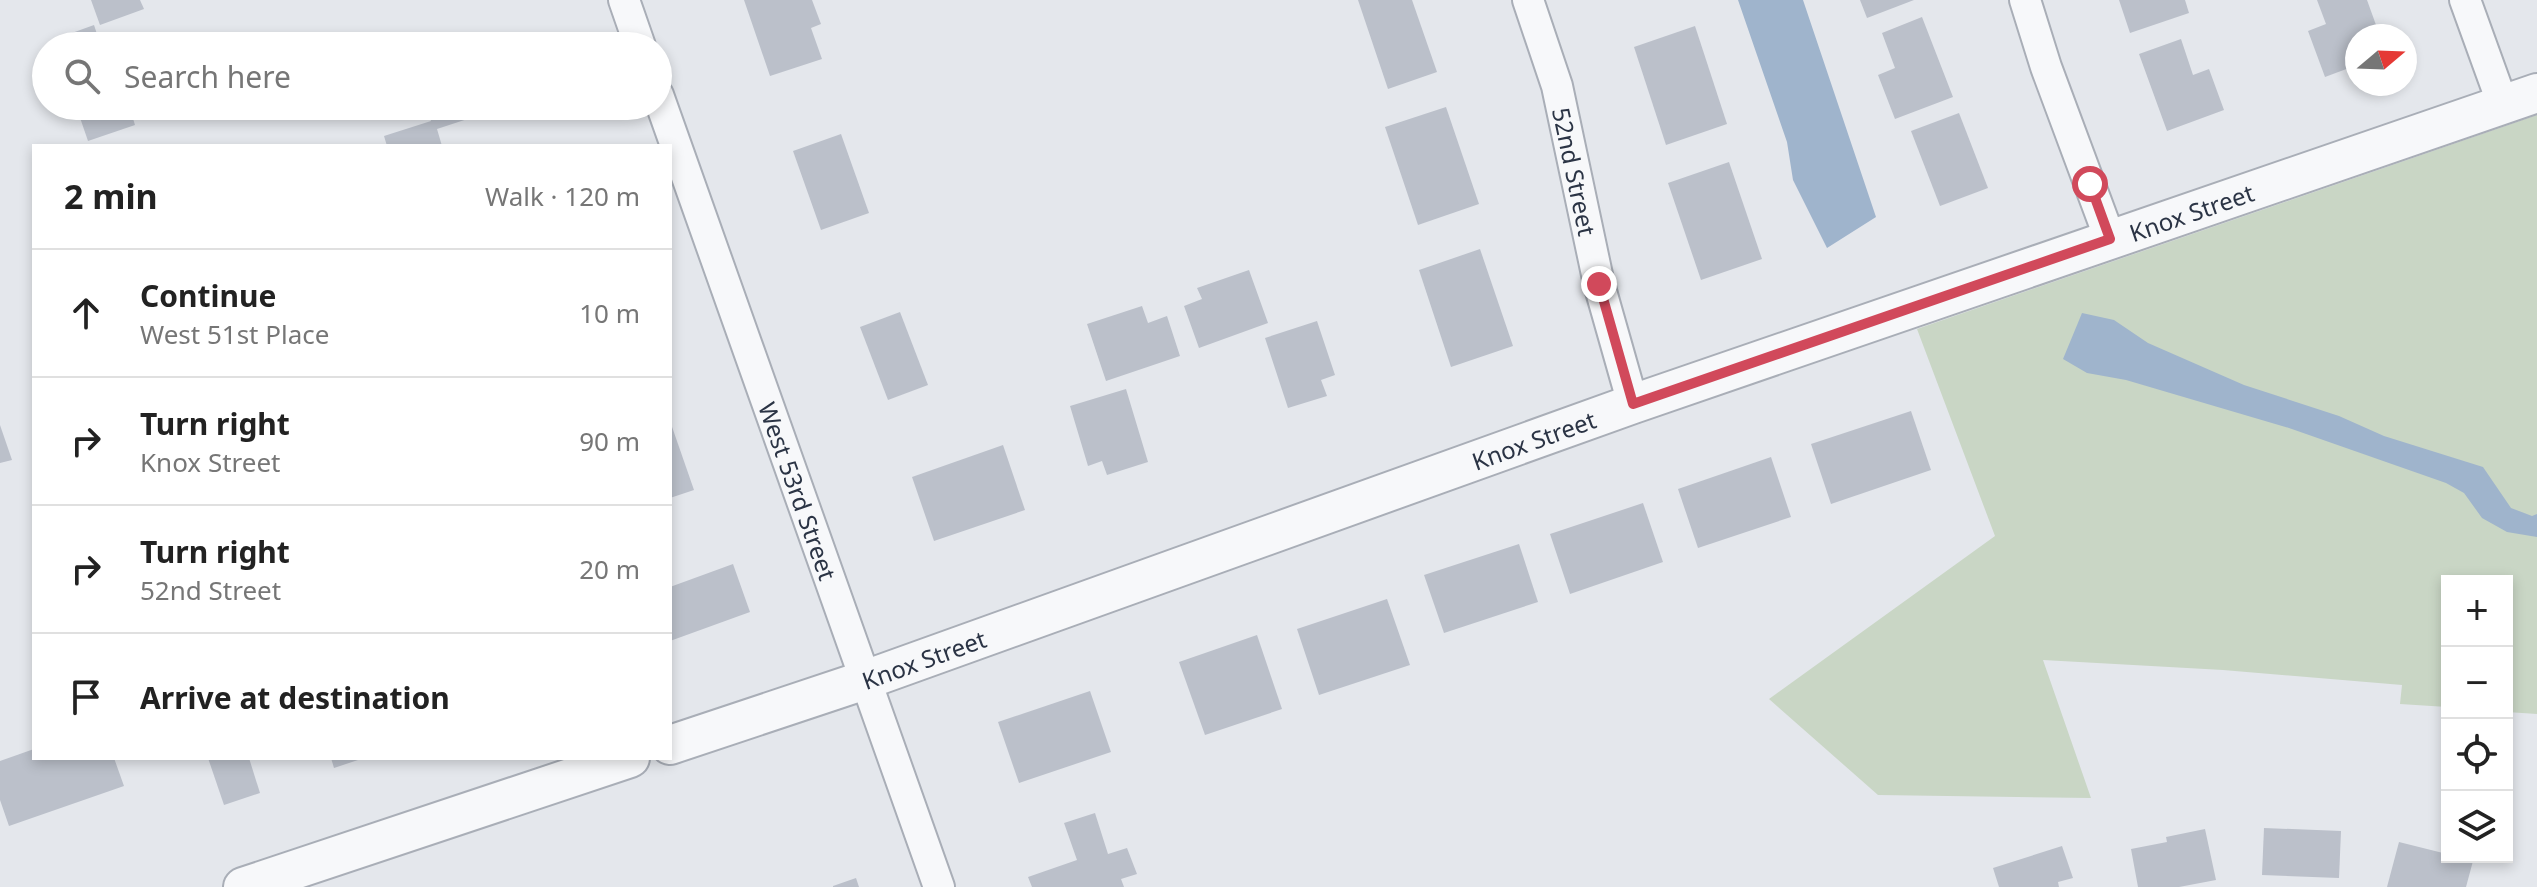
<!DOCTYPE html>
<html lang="en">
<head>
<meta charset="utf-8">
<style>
	:root { --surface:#fff; --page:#f6f6f6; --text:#222; --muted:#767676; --line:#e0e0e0 }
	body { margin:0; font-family:"Noto Sans",sans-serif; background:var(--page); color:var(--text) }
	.controls { position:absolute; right:24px; bottom:24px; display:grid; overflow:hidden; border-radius:0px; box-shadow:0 4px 12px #0003 }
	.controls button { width:72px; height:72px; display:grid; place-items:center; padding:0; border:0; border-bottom:2px solid var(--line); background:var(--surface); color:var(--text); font:40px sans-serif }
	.compass { position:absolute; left:2345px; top:24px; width:72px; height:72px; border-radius:50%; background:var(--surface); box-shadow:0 4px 12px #0003; rotate:71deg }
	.stop { position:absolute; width:24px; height:24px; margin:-18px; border:6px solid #d1495b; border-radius:50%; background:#fff }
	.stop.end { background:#d1495b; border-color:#fff; box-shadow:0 2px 8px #0008 }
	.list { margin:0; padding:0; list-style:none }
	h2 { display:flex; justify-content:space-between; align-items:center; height:104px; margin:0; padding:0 32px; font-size:34px }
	h2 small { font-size:26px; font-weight:400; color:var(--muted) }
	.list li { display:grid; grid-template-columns:52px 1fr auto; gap:24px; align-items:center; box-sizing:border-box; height:128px; padding:0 32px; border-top:2px solid var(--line) }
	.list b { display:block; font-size:30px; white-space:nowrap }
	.list p { margin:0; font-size:26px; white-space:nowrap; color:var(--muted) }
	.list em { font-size:26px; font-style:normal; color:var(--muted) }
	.icon { flex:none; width:44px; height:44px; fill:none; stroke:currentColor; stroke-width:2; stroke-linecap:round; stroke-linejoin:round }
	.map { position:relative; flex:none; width:2537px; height:887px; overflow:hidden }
	.search { position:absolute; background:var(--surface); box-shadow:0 4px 12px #0003; left:32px; top:32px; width:640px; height:88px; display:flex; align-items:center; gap:20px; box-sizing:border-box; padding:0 28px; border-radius:44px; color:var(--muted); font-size:30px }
	.panel { position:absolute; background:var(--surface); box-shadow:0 4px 12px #0003; left:32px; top:144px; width:640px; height:616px; border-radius:0px }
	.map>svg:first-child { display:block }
	.green { fill:#c9d6c5 }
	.water { fill:#9fb4cc }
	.building { fill:#bbc0ca }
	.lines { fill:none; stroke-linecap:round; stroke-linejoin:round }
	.minor-casing { stroke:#a9aeb7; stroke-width:34 }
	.tertiary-casing { stroke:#a9aeb7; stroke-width:42 }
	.minor { stroke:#f7f8fa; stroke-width:30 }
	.tertiary { stroke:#f7f8fa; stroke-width:38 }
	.route { stroke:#d1495b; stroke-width:10 }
	.labels { text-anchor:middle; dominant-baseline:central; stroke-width:6; stroke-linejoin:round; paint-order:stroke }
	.street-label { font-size:24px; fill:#2b3445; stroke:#f4f6f9 }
</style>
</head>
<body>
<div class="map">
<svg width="2537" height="887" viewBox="0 0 2537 887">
	<rect width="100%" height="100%" fill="#e4e7ec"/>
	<!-- green -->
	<path class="green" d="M 2537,115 L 2537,714 L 2507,712 L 2507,581 L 2447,581 L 2447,707 L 2400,704 L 2402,685 L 2223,670 L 2043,660 L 2091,798 L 1878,795 L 1769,699 L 1995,536 L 1917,329 Z"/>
	<!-- water -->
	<g class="water">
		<path d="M 1738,0 L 1803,0 L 1876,217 L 1827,248 L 1793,180 L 1787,142 Z"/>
		<path d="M 2082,313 L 2114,320 L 2148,343 L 2244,385 L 2339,416 L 2384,436 L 2483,467 L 2511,508 L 2532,516 L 2537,514 L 2537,537 L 2507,532 L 2482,518 L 2464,493 L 2446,483 L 2289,428 L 2126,380 L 2087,373 L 2063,359 Z"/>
	</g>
	<!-- building -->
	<g class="building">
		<path d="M 91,0 L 140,0 L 144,9 L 100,25 Z"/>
		<path d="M 744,0 L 812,0 L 821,24 L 811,28 L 822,59 L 770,76 Z"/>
		<path d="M 1358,0 L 1412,0 L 1437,72 L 1388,89 Z"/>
		<path d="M 1860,0 L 1914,0 L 1867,18 Z"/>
		<path d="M 2119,0 L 2185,0 L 2189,13 L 2130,33 Z"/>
		<path d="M 2317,0 L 2367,0 L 2380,36 L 2357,36 L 2357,65 L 2325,77 L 2308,31 L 2326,24 Z"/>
		<path d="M 1922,17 L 1953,97 L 1895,119 L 1878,75 L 1895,68 L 1882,33 Z"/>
		<path d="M 94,25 L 100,43 L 107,41 L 109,46 L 60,46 L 58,38 Z"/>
		<path d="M 1695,26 L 1727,124 L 1666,145 L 1634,47 Z"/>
		<path d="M 530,38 L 532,46 L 508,46 L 508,45 Z"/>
		<path d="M 2181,39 L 2193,75 L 2209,69 L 2224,110 L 2167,131 L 2139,54 Z"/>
		<path d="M 76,106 L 129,106 L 135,125 L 88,141 Z"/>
		<path d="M 427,106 L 504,106 L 504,107 L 437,129 L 442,146 L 387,146 L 384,136 L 431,121 Z"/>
		<path d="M 1446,107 L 1479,204 L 1418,225 L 1385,127 Z"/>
		<path d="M 1959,113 L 1988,188 L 1940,206 L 1911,131 Z"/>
		<path d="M 841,134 L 869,213 L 821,230 L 793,151 Z"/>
		<path d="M 1729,162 L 1762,259 L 1701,280 L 1668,183 Z"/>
		<path d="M 1480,249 L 1513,346 L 1451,367 L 1419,270 Z"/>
		<path d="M 1249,270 L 1268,323 L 1199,348 L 1184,306 L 1202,299 L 1197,288 Z"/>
		<path d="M 1142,306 L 1148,323 L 1167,316 L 1180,356 L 1106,381 L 1087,324 Z"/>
		<path d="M 900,312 L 928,385 L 888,400 L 860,327 Z"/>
		<path d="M 1317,321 L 1335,375 L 1321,380 L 1327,396 L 1288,408 L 1265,338 Z"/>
		<path d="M 1126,389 L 1148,462 L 1107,475 L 1102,461 L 1088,466 L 1070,406 Z"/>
		<path d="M 1911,411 L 1931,470 L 1831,504 L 1811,444 Z"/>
		<path d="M 670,421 L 694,490 L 670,498 Z"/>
		<path d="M 0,425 L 12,460 L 0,463 Z"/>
		<path d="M 1003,445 L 1025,510 L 934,541 L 912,477 Z"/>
		<path d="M 1771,457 L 1791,517 L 1698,548 L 1678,489 Z"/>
		<path d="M 1643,503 L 1663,562 L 1570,594 L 1550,534 Z"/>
		<path d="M 1519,544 L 1538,602 L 1444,633 L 1424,575 Z"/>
		<path d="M 733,564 L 750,612 L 670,641 L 670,587 Z"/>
		<path d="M 1387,599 L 1410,665 L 1319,695 L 1297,629 Z"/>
		<path d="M 1257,635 L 1282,709 L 1205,735 L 1179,662 Z"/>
		<path d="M 1090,691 L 1111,752 L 1019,783 L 998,722 Z"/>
		<path d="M 34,749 L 34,758 L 114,758 L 124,786 L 9,826 L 0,800 L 0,761 Z"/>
		<path d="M 208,758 L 249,758 L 260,793 L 224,805 Z"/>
		<path d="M 331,758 L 361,758 L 361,759 L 334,768 Z"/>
		<path d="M 1095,813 L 1108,854 L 1127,848 L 1137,874 L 1121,879 L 1124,887 L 1032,887 L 1028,877 L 1077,860 L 1064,823 Z"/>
		<path d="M 2264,828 L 2341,831 L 2339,878 L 2262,875 Z"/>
		<path d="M 2205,829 L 2216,880 L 2179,887 L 2138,887 L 2131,849 L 2167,842 L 2166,837 Z"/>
		<path d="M 2399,842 L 2447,854 L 2447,857 L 2473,861 L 2466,887 L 2387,887 Z"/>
		<path d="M 2062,846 L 2073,878 L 2058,882 L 2059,887 L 1999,887 L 1993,868 Z"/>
		<path d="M 856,878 L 859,887 L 833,887 L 833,886 Z"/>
	</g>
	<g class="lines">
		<!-- minor casing -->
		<g class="minor-casing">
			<g id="minor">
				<path d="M 624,0 L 640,46"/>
				<path id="s1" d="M 1528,0 L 1557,86 L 1599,284 L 1633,404"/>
				<path d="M 2025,0 L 2046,67 L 2110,239"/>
				<path d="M 2465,0 L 2503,105"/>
				<path id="s2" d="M 658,95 L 939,887"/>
			</g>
		</g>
		<!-- tertiary casing -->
		<g class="tertiary-casing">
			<g id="tertiary">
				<path id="s3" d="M 670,745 L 865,680 L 1633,404 L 2537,93"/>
				<path d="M 243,887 L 630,758"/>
			</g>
		</g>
		<!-- minor -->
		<use href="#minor" class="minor"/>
		<!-- tertiary -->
		<use href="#tertiary" class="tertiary"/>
	</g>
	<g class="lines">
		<!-- route -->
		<path class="route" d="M 1599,284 L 1633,404 L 2110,239 L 2090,184"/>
	</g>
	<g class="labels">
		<!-- street labels -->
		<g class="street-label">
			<text stroke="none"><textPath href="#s1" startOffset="178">52nd Street</textPath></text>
			<text stroke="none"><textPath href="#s3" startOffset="1612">Knox Street</textPath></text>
			<text stroke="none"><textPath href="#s3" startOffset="916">Knox Street</textPath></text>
			<text stroke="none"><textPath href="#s2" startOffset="420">West 53rd Street</textPath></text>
			<text stroke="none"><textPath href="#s3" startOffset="268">Knox Street</textPath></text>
		</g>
	</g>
</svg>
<div class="controls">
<button>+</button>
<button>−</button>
<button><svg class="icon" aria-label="locate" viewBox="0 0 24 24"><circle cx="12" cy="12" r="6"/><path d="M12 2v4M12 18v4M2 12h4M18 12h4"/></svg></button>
<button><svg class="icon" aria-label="layers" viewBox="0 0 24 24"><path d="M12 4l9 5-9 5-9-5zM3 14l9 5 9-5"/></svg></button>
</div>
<svg class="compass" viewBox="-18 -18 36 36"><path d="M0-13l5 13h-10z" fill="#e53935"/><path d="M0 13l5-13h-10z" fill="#767676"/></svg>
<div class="stop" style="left:2090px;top:184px"></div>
<div class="stop end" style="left:1599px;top:284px"></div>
<div class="search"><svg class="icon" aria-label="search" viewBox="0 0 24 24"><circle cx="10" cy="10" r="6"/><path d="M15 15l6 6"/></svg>Search here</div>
<section class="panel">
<h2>2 min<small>Walk · 120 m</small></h2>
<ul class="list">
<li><svg class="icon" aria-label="ahead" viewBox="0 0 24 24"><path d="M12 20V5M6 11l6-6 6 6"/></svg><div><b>Continue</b><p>West 51st Place</p></div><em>10 m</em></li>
<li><svg class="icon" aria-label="right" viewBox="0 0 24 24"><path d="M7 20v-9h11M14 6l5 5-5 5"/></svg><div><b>Turn right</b><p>Knox Street</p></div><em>90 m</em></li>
<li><svg class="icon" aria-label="right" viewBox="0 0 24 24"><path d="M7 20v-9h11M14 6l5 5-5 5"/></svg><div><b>Turn right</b><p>52nd Street</p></div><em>20 m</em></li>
<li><svg class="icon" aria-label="arrive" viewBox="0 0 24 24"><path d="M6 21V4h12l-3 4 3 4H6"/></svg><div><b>Arrive at destination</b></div></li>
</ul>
</section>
</div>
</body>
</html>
